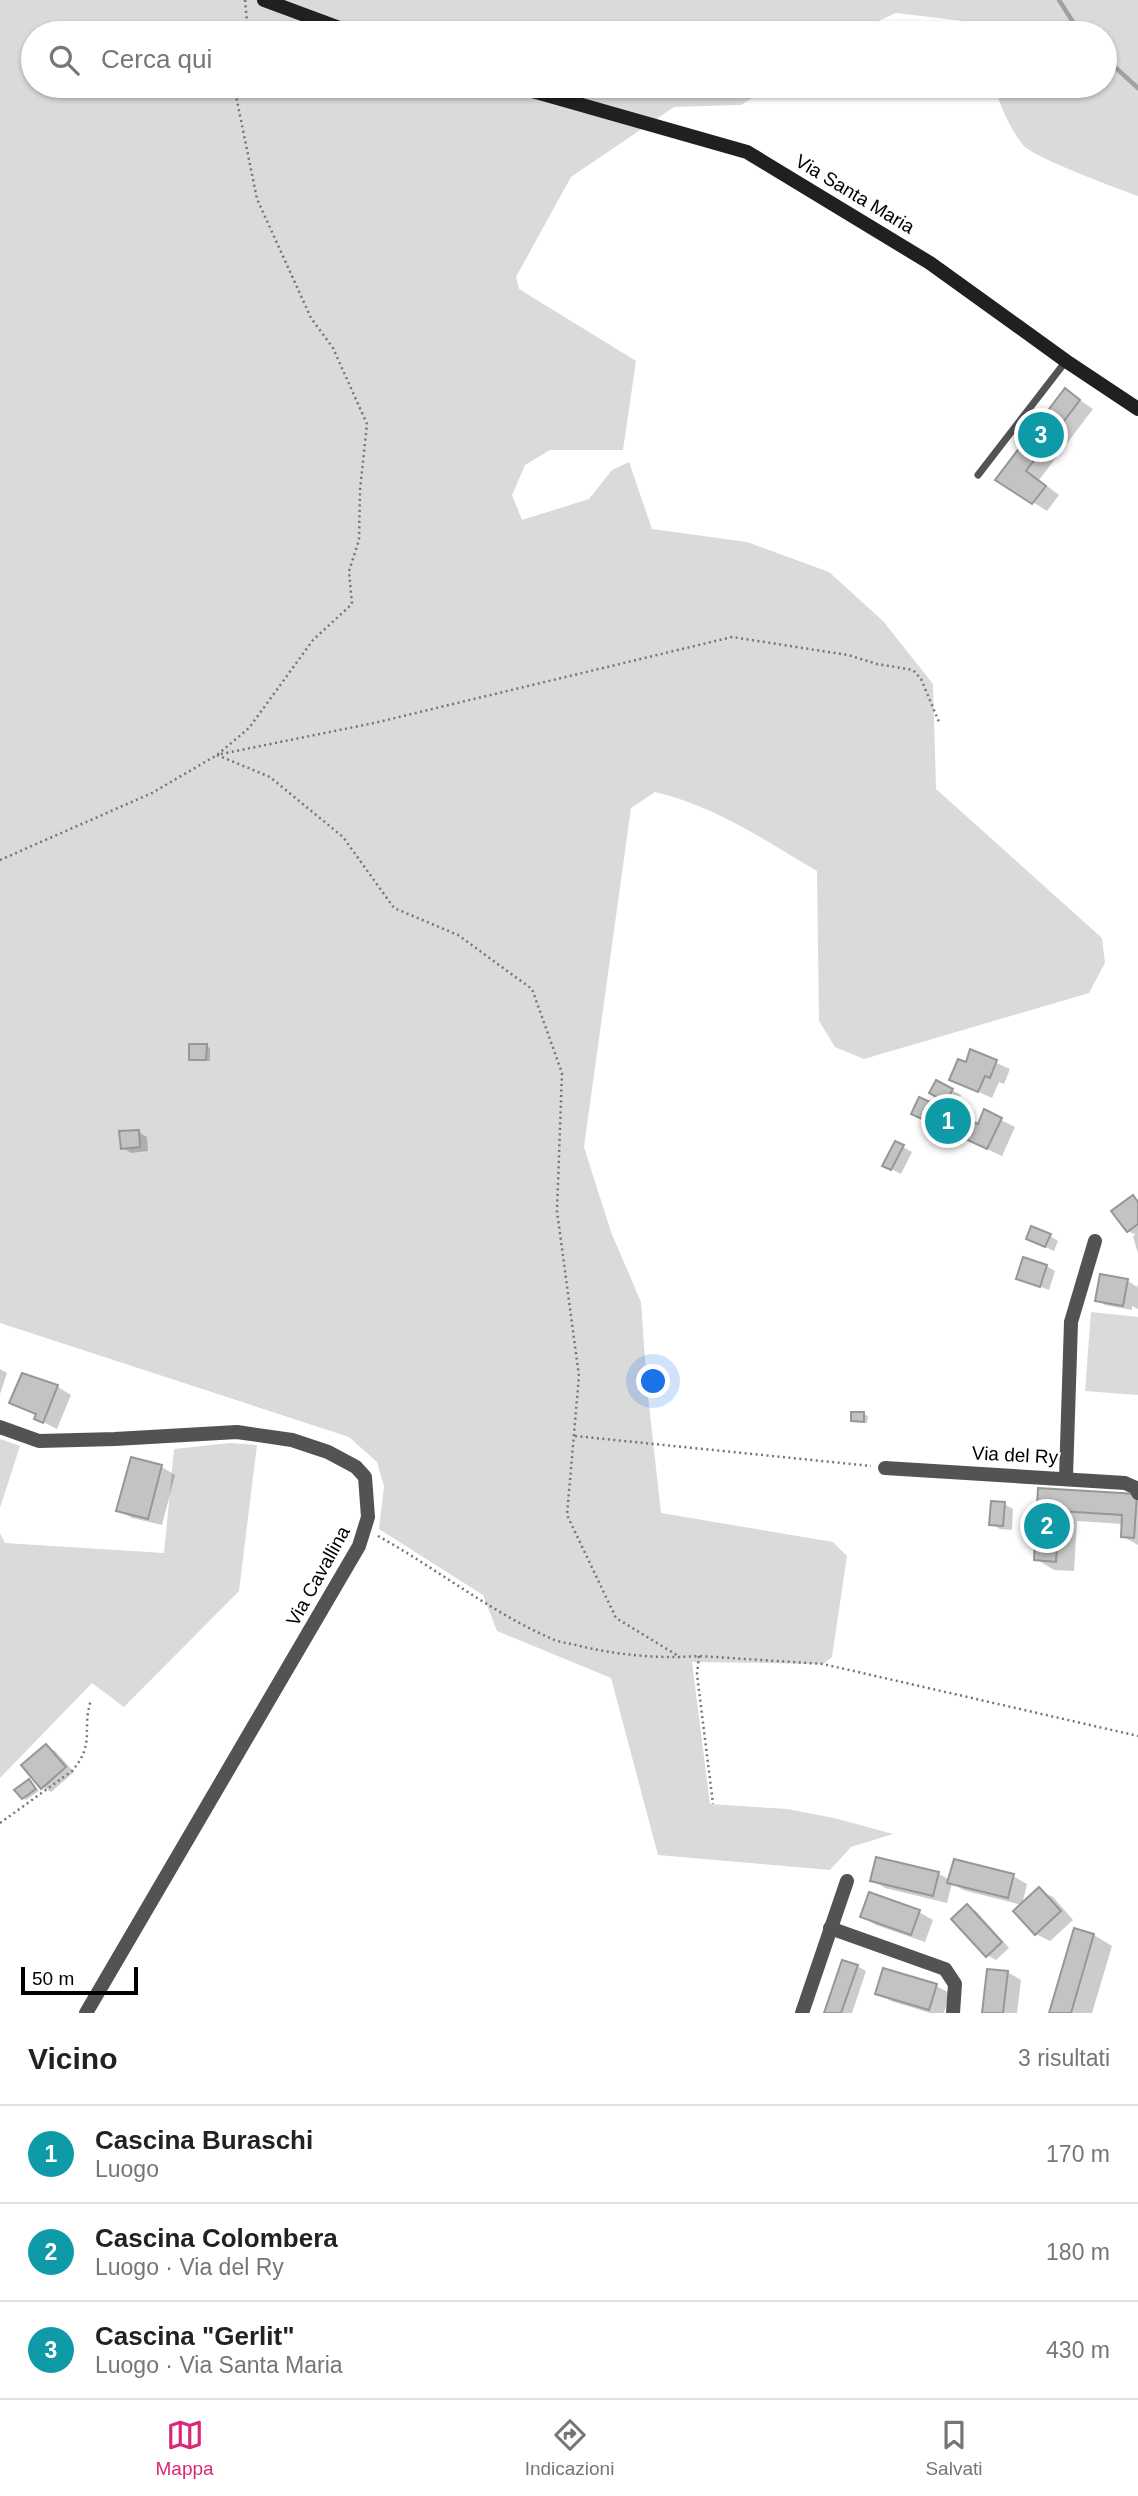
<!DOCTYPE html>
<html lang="it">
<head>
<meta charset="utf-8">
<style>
	:root { --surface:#fff; --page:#f6f6f6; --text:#222; --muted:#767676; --line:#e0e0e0; --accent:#db2777 }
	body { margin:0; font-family:Arial,sans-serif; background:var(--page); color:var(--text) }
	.scale { position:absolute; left:21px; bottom:18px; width:117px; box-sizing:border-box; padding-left:7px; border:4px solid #000; border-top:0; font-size:19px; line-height:24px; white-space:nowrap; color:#000; -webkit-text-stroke:5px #fff; paint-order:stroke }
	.you { position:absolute; left:654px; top:1382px; width:24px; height:24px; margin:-18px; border:5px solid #fff; border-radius:50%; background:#1a73e8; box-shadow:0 0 0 10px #1a73e833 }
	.badge { display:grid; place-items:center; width:46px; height:46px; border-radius:50%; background:var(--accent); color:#fff; font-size:23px; font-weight:700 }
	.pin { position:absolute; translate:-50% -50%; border:4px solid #fff; box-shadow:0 2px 7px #0006 }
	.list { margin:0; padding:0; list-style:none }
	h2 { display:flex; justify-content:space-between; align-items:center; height:91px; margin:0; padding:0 28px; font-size:30px }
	h2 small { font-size:23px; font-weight:400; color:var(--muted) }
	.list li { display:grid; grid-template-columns:46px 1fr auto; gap:21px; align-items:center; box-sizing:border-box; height:98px; padding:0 28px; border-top:2px solid var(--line) }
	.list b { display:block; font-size:26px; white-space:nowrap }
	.list p { margin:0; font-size:23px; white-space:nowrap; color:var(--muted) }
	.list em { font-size:23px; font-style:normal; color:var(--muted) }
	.icon { flex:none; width:38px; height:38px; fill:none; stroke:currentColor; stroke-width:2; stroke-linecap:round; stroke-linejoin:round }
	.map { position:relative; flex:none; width:1138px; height:2013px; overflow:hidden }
	.search { position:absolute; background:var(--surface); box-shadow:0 2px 5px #0004; left:21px; right:21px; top:21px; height:77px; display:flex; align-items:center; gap:18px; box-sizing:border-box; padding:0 24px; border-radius:38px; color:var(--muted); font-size:26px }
	.sheet { height:385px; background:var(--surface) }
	nav { display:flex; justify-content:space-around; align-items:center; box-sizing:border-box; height:98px; border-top:2px solid var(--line); background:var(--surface); font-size:19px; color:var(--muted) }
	nav a { display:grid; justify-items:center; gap:4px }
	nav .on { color:var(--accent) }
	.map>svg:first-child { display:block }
	.green { fill:#dadada }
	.shadow { fill:#0003 }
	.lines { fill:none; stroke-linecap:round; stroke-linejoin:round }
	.stream { stroke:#a1a1a1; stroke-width:4.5 }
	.building { fill:#c3c3c3; stroke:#979797; stroke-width:2 }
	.path { stroke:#757575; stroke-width:2.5; stroke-dasharray:2 3.5; stroke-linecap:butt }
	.lane { stroke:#535353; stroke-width:7 }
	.street { stroke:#535353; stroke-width:14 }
	.secondary { stroke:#202020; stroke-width:14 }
	.labels { text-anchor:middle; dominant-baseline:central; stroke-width:5; stroke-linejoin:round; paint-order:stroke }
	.street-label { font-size:19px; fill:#000; stroke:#fff }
</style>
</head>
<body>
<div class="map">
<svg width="1138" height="2013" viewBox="0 0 1138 2013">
	<rect width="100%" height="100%" fill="#fff"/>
	<!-- green -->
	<g class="green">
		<path d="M 0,0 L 1138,0 L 1138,196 C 1119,189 1032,157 1023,145 C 1010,129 1000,105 994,86 L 1105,86 L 1105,33 L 970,33 L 963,21 L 896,13 L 852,33 L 33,33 L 33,86 L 771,86 L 741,105 L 674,107 L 571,177 L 516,277 L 519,289 L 636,361 L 623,450 L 550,450 L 525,465 L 512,495 L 522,520 L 589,499 L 612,470 L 629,462 L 652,529 L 747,542 L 829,572 L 883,621 L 933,684 L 936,789 L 1102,938 L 1105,963 L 1089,993 L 864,1059 L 835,1047 L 819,1021 L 817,871 C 766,841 713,805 655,792 L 631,808 L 584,1147 L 611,1232 L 641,1302 L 647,1387 L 661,1513 L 833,1542 L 847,1556 L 832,1657 L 823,1664 L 692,1662 L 710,1804 L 787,1809 L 834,1818 L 893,1834 L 851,1847 L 830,1870 L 658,1855 L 611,1678 L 497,1631 L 483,1595 L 379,1529 L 384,1486 L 377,1462 L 349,1437 L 0,1323 Z"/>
		<path d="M 1091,1312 L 1138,1317 L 1138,1395 L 1085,1391 Z"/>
		<path d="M 0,1439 L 20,1446 L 0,1508 Z"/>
		<path d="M 230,1443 L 257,1445 L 239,1591 L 124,1707 L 92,1683 L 0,1778 L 0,1533 L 5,1543 L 164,1553 L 174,1449 Z"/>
	</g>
	<!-- shadow -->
	<g class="shadow">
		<path d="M 1065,390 L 1093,409 L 1039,480 L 1059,495 L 1047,511 L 997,480 Z"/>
		<path d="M 206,1046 L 210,1048 L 210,1061 L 191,1059 Z"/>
		<path d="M 971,1052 L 1010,1069 L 1004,1084 L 999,1082 L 992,1098 L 952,1080 L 967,1064 Z"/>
		<path d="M 937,1082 L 961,1095 L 955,1106 L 931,1092 Z"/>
		<path d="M 985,1112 L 1015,1127 L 1002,1156 L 927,1121 L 979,1126 Z"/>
		<path d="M 138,1132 L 147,1137 L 148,1151 L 131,1153 L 122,1147 Z"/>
		<path d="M 896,1143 L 912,1152 L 901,1174 L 885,1166 Z"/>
		<path d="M 1133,1197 L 1138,1200 L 1138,1254 L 1133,1236 L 1136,1235 L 1128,1231 Z"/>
		<path d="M 1050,1236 L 1058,1241 L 1054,1251 L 1028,1239 Z"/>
		<path d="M 1046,1266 L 1055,1271 L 1049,1290 L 1018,1278 Z"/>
		<path d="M 1128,1281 L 1137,1287 L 1138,1284 L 1138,1309 L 1132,1306 L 1132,1310 L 1105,1305 L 1097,1300 Z"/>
		<path d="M 0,1369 L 7,1373 L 0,1394 Z"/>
		<path d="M 23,1375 L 58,1387 L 71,1395 L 57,1429 L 37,1419 L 38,1416 L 12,1403 Z"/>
		<path d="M 864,1414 L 868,1416 L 867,1423 L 852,1420 Z"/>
		<path d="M 132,1459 L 162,1467 L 175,1475 L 162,1525 L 132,1518 L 118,1510 Z"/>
		<path d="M 1040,1490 L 1138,1497 L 1138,1545 L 1122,1536 L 1123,1524 L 1077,1521 L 1074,1571 L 1054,1570 L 1036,1559 Z"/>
		<path d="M 1004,1504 L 1013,1509 L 1012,1530 L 1000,1529 L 991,1524 Z"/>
		<path d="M 46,1746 L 55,1751 L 74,1772 L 51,1792 L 43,1787 Z"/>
		<path d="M 29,1781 L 39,1791 L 26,1800 L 23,1798 Z"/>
		<path d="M 877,1859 L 939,1874 L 950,1880 L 1013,1876 L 1027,1884 L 1022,1905 L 963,1890 L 952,1883 L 947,1903 L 885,1888 L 872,1880 Z"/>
		<path d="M 1039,1890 L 1053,1897 L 1073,1920 L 1050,1941 L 1036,1934 Z"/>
		<path d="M 870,1894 L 919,1912 L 933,1920 L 925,1942 L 876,1925 L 862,1917 Z"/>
		<path d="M 968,1906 L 976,1911 L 1009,1948 L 996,1960 L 987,1955 Z"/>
		<path d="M 1094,1935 L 1112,1946 L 1092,2013 L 1051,2013 Z"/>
		<path d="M 857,1966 L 866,1971 L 852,2013 L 826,2013 Z"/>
		<path d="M 1007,1972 L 1021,1980 L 1017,2013 L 984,2013 Z"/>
		<path d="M 936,1986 L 950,1993 L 944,2013 L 930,2013 L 891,2001 L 877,1993 Z"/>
	</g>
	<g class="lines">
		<!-- stream -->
		<g class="stream">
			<path d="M 1059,0 L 1080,33"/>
			<path d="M 1105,58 L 1138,88"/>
		</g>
	</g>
	<!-- building -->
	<g class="building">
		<path d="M 1065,388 L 1080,400 L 1026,471 L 1046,486 L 1032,504 L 995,480 Z"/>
		<path d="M 189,1044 L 207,1044 L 206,1060 L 189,1060 Z"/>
		<path d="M 970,1049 L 997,1060 L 990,1078 L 985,1076 L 978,1092 L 949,1080 L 958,1059 L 966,1062 Z"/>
		<path d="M 936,1080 L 953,1089 L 946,1102 L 929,1093 Z"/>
		<path d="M 919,1097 L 978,1124 L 984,1109 L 1002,1118 L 987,1149 L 911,1114 Z"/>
		<path d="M 139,1130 L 140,1147 L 121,1149 L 119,1131 Z"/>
		<path d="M 895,1141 L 904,1145 L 891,1170 L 882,1166 Z"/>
		<path d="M 1133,1195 L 1138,1202 L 1138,1224 L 1127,1232 L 1111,1211 Z"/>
		<path d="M 1031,1226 L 1051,1234 L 1045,1247 L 1026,1239 Z"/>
		<path d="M 1023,1257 L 1047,1265 L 1040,1287 L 1016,1279 Z"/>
		<path d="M 1100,1274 L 1128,1279 L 1123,1306 L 1095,1301 Z"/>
		<path d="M 22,1373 L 58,1385 L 43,1423 L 34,1419 L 36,1414 L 9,1403 Z"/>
		<path d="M 851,1412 L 864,1412 L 864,1422 L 851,1421 Z"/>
		<path d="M 131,1457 L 162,1465 L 148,1519 L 116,1511 Z"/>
		<path d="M 1038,1488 L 1137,1494 L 1134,1538 L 1121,1537 L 1122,1515 L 1059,1511 L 1056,1562 L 1034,1560 Z"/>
		<path d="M 991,1501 L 1005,1502 L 1003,1526 L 989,1525 Z"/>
		<path d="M 46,1744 L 66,1767 L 41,1789 L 21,1765 Z"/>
		<path d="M 29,1779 L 36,1789 L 22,1799 L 14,1790 Z"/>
		<path d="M 876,1857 L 939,1872 L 933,1896 L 870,1881 Z"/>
		<path d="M 954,1859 L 1014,1874 L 1008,1898 L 947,1883 Z"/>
		<path d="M 1039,1887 L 1061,1911 L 1035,1935 L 1013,1911 Z"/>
		<path d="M 869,1892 L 920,1910 L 911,1935 L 860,1917 Z"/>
		<path d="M 967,1904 L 1002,1942 L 986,1957 L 951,1919 Z"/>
		<path d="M 1074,1928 L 1094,1934 L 1071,2013 L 1049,2013 Z"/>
		<path d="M 842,1960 L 858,1965 L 841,2013 L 824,2013 Z"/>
		<path d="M 883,1968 L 937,1984 L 929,2010 L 875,1994 Z"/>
		<path d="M 987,1969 L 1008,1971 L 1003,2013 L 982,2013 Z"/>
	</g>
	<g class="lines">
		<!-- path -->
		<g class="path">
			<path d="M 245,0 L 248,33"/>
			<path d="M 221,754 L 374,723 L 732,637 L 848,655 L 877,664 L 913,670 L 921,679 L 939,722"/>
			<path d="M 217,755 L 270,777 L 343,837 L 394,908 L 458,935 L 532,989 L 562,1073 L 557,1211 L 579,1376 L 567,1515 L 616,1618 L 680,1657"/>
			<path d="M 0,860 L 152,793 L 217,755 L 249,728 L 313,640 L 352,604 L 349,571 L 359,540 L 360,490 L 367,424 L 333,348 L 311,318 L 257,199 L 234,86"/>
			<path d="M 575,1436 L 871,1466"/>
			<path d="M 378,1536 C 436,1568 489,1611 550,1638 C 558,1642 567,1643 576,1645 C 616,1655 657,1659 699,1656 L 823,1664 L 1138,1736"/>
			<path d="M 699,1656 L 697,1674 L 713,1804"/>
			<path d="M 0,1823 L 72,1771 C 96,1743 81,1731 91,1700"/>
		</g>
		<!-- lane -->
		<path class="lane" d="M 978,475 L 1066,361"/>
		<!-- street -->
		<g class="street">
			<path d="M 0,1427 L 39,1441 L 115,1439 L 237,1432 L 292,1440 L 328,1452 L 356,1467 L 365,1477 L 368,1517 L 359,1546 L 86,2013"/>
			<path d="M 885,1468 L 1125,1483 L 1136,1488 L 1138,1493"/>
			<path d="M 1066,1477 L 1071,1322 L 1095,1241"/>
			<path d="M 830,1928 L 945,1969 L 955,1984 L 953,2013"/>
			<path d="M 802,2013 L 847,1881"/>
		</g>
		<!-- secondary -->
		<g class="secondary">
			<path d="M 264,0 L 353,33"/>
			<path d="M 515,86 L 747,152 L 930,263 L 1066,361 L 1138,409"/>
		</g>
	</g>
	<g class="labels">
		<!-- street labels -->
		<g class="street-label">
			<text transform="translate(855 194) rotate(31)">Via Santa Maria</text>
			<text transform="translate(1015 1455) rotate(3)">Via del Ry</text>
			<text transform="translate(318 1576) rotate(-61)">Via Cavallina</text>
		</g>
	</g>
</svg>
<div class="scale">50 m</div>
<div class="you"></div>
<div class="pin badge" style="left:948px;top:1121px;background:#0f9aa8">1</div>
<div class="pin badge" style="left:1047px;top:1526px;background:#0f9aa8">2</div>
<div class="pin badge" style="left:1041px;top:435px;background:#0f9aa8">3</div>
<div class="search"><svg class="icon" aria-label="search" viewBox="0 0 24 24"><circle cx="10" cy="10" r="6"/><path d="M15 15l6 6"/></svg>Cerca qui</div>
</div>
<section class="sheet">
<h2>Vicino<small>3 risultati</small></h2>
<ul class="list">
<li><span class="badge" style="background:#0f9aa8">1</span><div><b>Cascina Buraschi</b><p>Luogo</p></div><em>170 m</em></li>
<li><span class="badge" style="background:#0f9aa8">2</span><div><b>Cascina Colombera</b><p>Luogo · Via del Ry</p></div><em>180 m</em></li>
<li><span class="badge" style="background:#0f9aa8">3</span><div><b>Cascina &quot;Gerlit&quot;</b><p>Luogo · Via Santa Maria</p></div><em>430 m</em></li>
</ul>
</section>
<nav>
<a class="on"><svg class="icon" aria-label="map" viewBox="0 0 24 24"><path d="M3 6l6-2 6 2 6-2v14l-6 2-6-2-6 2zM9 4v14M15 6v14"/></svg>Mappa</a>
<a><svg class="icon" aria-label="directions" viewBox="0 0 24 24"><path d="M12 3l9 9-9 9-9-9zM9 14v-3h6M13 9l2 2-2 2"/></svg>Indicazioni</a>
<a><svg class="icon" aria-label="saved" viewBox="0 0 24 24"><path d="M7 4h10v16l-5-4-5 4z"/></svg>Salvati</a>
</nav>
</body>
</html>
